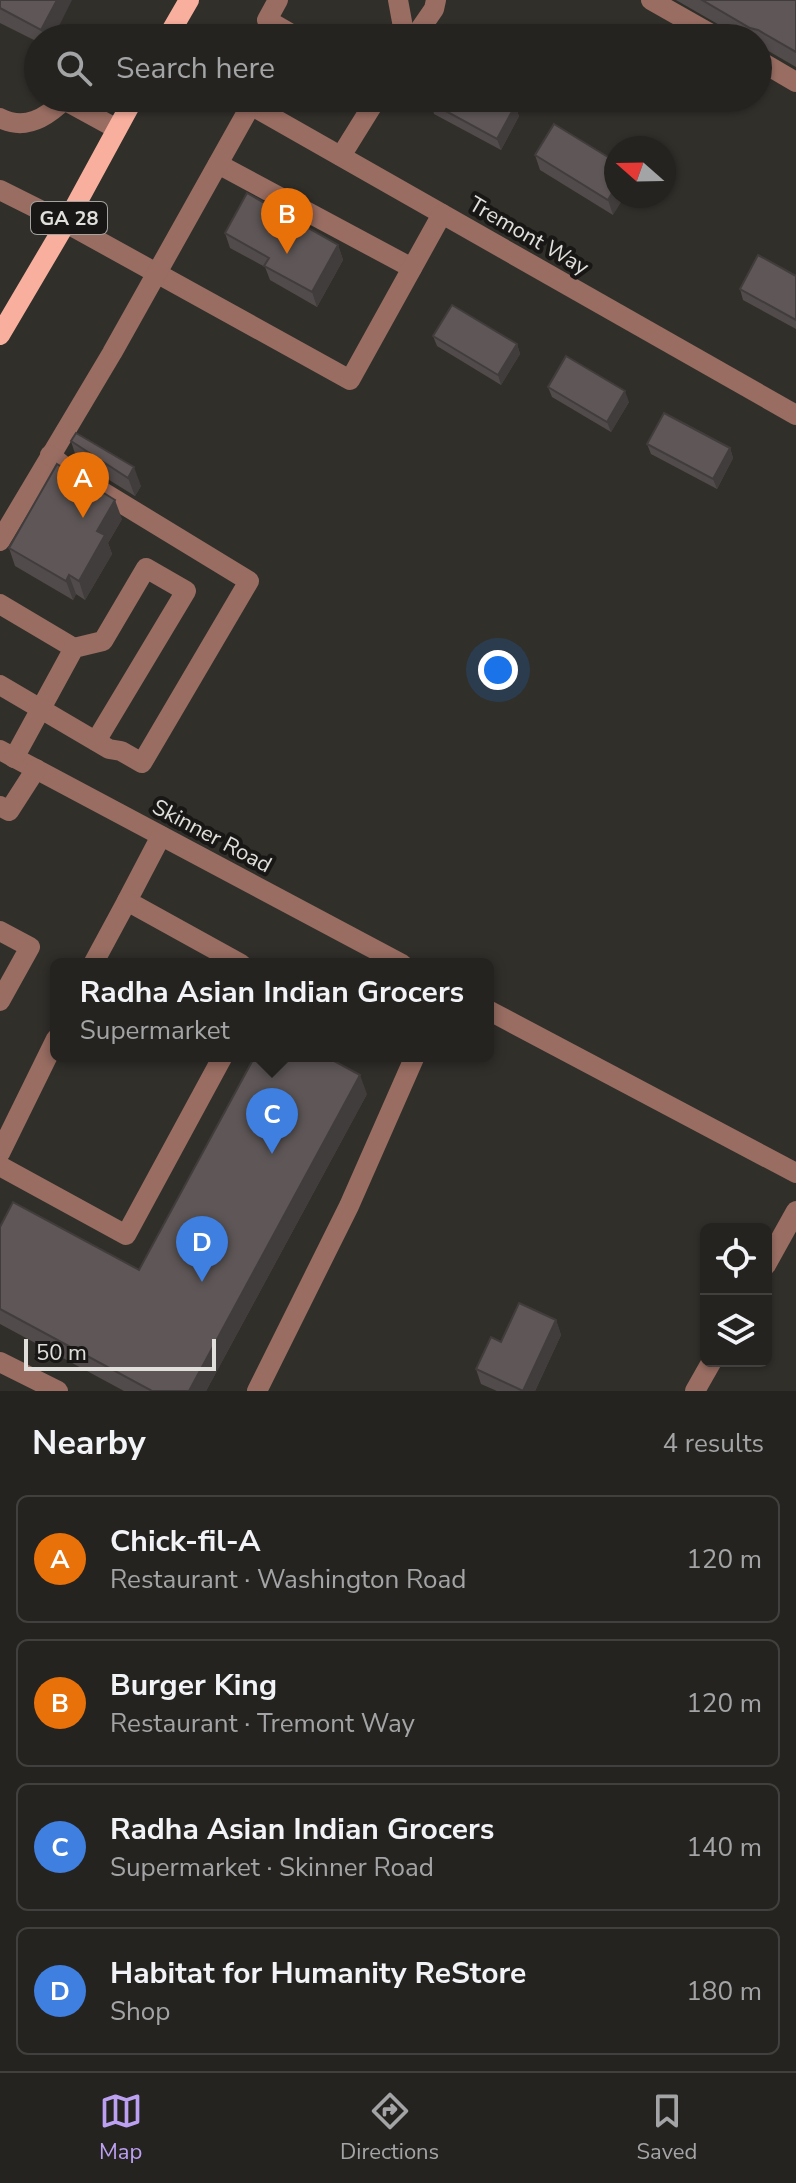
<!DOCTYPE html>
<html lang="en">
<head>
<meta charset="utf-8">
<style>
	:root { --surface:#252320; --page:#2d2b29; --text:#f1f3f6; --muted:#a3a4a5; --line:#42403e; --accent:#bca0f2 }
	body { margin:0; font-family:"Nunito Sans",sans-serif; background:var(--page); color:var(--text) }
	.controls { position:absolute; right:24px; bottom:24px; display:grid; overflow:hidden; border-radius:12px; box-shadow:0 2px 6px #0004 }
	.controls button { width:72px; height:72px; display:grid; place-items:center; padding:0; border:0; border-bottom:2px solid var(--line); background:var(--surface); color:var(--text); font:40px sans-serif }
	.compass { position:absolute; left:604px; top:136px; width:72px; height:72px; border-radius:50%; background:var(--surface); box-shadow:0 2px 6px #0004; rotate:290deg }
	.scale { position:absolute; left:24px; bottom:20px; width:192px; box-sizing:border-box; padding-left:8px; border:4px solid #e0dfdb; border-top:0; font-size:22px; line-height:28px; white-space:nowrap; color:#e0dfdb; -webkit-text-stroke:6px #181715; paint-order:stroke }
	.you { position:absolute; left:498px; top:670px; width:28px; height:28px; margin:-20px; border:6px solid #fff; border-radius:50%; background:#1a73e8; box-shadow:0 0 0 12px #1a73e833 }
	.badge { display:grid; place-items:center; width:52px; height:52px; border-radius:50%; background:var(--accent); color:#fff; font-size:26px; font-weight:700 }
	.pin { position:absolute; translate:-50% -66px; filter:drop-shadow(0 2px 4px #0008) }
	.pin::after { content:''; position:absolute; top:42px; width:28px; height:24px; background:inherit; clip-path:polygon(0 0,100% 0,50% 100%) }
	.popup { position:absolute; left:50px; top:958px; width:444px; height:104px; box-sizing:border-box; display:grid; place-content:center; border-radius:12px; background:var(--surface); filter:drop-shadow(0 2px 6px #0005); font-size:26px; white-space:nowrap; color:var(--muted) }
	.popup b { font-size:30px; color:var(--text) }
	.popup::after { content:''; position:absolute; left:50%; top:100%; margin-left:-16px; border:16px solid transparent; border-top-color:var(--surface) }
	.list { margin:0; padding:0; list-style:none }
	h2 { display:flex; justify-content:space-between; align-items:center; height:104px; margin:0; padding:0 32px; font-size:34px }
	h2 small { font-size:26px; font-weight:400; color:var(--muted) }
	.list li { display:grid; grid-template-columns:52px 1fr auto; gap:24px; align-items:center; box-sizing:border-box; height:128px; margin:0 16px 16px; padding:0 16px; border:2px solid var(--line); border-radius:12px }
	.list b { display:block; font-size:30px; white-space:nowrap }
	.list p { margin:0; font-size:26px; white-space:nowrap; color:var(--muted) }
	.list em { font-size:26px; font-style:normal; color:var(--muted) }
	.icon { flex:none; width:44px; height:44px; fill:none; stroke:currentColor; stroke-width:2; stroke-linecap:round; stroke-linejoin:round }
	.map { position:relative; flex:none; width:796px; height:1391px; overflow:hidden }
	.search { position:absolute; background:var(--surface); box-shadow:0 2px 6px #0004; left:24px; right:24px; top:24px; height:88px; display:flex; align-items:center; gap:20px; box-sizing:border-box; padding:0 28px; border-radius:44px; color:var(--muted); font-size:30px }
	.sheet { height:680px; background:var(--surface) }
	nav { display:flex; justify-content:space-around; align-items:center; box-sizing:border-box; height:112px; border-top:2px solid var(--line); background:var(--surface); font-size:22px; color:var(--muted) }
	nav a { display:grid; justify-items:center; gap:4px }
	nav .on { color:var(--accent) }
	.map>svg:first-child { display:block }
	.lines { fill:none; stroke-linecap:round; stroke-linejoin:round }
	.minor { stroke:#996d62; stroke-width:20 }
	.major { stroke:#f8af9d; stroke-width:20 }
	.wall { fill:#524b4b }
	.shaded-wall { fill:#423d3d }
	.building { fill:#5f5757; stroke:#423d3d; stroke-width:2 }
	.labels { text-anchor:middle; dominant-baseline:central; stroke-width:8; stroke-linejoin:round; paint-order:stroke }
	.shield { fill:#181715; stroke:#a4a3a0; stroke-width:2 }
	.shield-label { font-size:20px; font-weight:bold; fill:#e0dfdb }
	.street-label { font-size:22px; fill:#e0dfdb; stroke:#181715 }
</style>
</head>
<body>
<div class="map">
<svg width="796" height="1391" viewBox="0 0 796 1391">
	<rect width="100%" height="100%" fill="#312f2a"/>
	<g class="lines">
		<!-- minor -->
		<g class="minor">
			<path d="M 278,0 L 267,20 L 298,38"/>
			<path d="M 398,0 L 405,38"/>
			<path d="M 651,0 L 718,38"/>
			<path d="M 414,38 L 434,9 L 436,0"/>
			<path d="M 758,60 L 796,82"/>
			<path d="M 238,98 L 796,415"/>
			<path d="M 0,118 C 25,131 46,118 64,100 L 117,129"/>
			<path d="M 341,156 L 377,98"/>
			<path d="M 218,164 L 412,268"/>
			<path d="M 0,190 L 66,223 L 350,380 L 442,214"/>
			<path d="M 0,541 L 112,353 L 251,105"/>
			<path d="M 0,604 L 74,648"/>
			<path d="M 0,685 L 109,749 L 121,751 L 142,763 L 249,581 L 75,475 L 50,455"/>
			<path d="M 0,750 L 402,964"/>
			<path d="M 14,758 L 74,648 L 103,641 L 146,568 L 186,591 L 96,741"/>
			<path d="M 0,806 L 9,811 L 36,769"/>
			<path d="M 161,836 L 127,901 L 241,964"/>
			<path d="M 0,931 L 30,947 L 0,1001"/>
			<path d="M 93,964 L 127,901"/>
			<path d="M 488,1010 L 796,1173"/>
			<path d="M 0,1153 L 56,1039"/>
			<path d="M 0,1166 L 126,1235 L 223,1056"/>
			<path d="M 766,1265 L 796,1211"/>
			<path d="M 0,1362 L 58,1391"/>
			<path d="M 257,1391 L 349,1206 L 415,1056"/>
			<path d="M 695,1391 L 712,1361"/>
		</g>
		<!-- major -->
		<g class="major">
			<path d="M 167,38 L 189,0"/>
			<path d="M 0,335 L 66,223 L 134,98"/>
		</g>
	</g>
	<!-- wall -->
	<g class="wall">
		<path d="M 0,0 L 53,38 L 38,38 L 38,42 L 0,23 Z"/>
		<path d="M 676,0 L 796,0 L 796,67 L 765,49 L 758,47 L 758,38 L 742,38 Z"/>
		<path d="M 431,103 L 515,106 L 519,116 L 501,150 L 434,114 Z"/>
		<path d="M 535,155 L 616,162 L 613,215 L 540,170 Z"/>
		<path d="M 225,233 L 338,245 L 343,260 L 317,307 L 270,280 L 265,267 L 230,248 Z"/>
		<path d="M 796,276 L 796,329 L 743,300 L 740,289 Z"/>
		<path d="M 433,336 L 517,344 L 520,354 L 501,385 L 437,346 Z"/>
		<path d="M 548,387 L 629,402 L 611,432 L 552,397 Z"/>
		<path d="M 71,441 L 141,486 L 135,496 L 77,460 Z"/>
		<path d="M 647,444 L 730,448 L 733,458 L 717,489 L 651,454 Z"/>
		<path d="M 122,519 L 108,543 L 112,554 L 85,600 L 76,594 L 73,600 L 15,566 L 9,548 Z"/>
		<path d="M 367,1094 L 206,1391 L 124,1391 L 0,1324 L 0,1227 L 139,1270 Z"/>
		<path d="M 556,1320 L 561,1335 L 535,1391 L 497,1391 L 481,1384 L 476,1369 L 501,1342 Z"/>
	</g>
	<!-- shaded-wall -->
	<g class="shaded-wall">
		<path d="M 57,0 L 72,0 L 53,38 L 44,38 L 41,30 Z"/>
		<path d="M 515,106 L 519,116 L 501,150 L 497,139 Z"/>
		<path d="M 616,186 L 616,196 L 625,196 L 613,215 L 608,200 Z"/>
		<path d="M 338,245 L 343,260 L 317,307 L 312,292 Z"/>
		<path d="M 517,344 L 520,354 L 501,385 L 498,375 Z"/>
		<path d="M 625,391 L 629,402 L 611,432 L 607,422 Z"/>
		<path d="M 730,448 L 733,458 L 717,489 L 713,479 Z"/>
		<path d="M 134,467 L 141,486 L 135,496 L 128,478 Z"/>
		<path d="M 115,500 L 122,519 L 108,543 L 112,554 L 85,600 L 79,581 L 97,531 Z"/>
		<path d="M 69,575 L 76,594 L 73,600 L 66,581 Z"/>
		<path d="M 360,1075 L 367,1094 L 206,1391 L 189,1391 Z"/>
		<path d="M 556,1320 L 561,1335 L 535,1391 L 523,1391 Z"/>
	</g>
	<!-- building -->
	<g class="building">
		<path d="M 0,0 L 57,0 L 41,30 L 0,8 Z"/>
		<path d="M 702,0 L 796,0 L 796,52 L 758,30 L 750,28 Z"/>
		<path d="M 433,98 L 500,98 L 515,106 L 497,139 L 431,103 Z"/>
		<path d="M 554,124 L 616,162 L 616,186 L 608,200 L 535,155 Z"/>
		<path d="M 247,193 L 338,245 L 312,292 L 264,266 L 269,258 L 225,233 Z"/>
		<path d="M 758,255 L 796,276 L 796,320 L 740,289 Z"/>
		<path d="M 452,305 L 517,344 L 498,375 L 433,336 Z"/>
		<path d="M 566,356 L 625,391 L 607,422 L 548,387 Z"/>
		<path d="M 664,413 L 730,448 L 713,479 L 647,444 Z"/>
		<path d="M 76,433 L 134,467 L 128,478 L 71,441 Z"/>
		<path d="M 57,464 L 115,500 L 97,531 L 105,535 L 79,581 L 69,575 L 66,581 L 9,548 Z"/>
		<path d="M 255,1056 L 325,1056 L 360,1075 L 189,1391 L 152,1391 L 0,1309 L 0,1227 L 13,1202 L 139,1270 Z"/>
		<path d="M 519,1303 L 556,1320 L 523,1391 L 476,1369 L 491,1337 L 501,1342 Z"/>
	</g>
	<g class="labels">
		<!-- shield labels -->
		<rect class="shield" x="31" y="202" width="76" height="32" rx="6"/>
		<g class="shield-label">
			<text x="69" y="218">GA 28</text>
		</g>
		<!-- street labels -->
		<g class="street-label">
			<text transform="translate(529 236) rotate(30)">Tremont Way</text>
			<text transform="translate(212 836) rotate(28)">Skinner Road</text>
		</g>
	</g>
</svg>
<div class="controls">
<button><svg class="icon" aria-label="locate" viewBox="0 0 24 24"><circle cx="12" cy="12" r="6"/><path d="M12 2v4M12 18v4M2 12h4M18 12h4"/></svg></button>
<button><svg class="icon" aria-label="layers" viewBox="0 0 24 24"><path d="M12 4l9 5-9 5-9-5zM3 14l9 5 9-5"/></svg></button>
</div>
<svg class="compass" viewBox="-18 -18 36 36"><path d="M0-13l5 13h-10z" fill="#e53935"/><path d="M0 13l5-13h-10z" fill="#a3a4a5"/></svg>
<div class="scale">50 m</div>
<div class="you"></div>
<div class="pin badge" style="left:83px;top:518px;background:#e8710a">A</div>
<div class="pin badge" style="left:287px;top:254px;background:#e8710a">B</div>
<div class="pin badge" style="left:272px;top:1154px;background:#3f7fe0">C</div>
<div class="popup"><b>Radha Asian Indian Grocers</b>Supermarket</div>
<div class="pin badge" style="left:202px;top:1282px;background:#3f7fe0">D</div>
<div class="search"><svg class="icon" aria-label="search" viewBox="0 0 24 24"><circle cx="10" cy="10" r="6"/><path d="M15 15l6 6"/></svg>Search here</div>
</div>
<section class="sheet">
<h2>Nearby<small>4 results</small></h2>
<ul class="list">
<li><span class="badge" style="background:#e8710a">A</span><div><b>Chick-fil-A</b><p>Restaurant · Washington Road</p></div><em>120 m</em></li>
<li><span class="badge" style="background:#e8710a">B</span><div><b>Burger King</b><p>Restaurant · Tremont Way</p></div><em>120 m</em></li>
<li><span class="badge" style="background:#3f7fe0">C</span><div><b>Radha Asian Indian Grocers</b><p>Supermarket · Skinner Road</p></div><em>140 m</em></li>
<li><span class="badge" style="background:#3f7fe0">D</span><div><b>Habitat for Humanity ReStore</b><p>Shop</p></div><em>180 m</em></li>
</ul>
</section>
<nav>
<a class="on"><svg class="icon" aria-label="map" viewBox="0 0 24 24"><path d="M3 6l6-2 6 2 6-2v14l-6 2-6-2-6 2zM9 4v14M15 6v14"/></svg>Map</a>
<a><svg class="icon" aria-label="directions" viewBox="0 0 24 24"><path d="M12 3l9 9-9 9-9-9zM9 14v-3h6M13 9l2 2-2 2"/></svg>Directions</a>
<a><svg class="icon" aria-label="saved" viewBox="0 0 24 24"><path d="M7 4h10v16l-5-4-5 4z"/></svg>Saved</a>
</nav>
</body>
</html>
